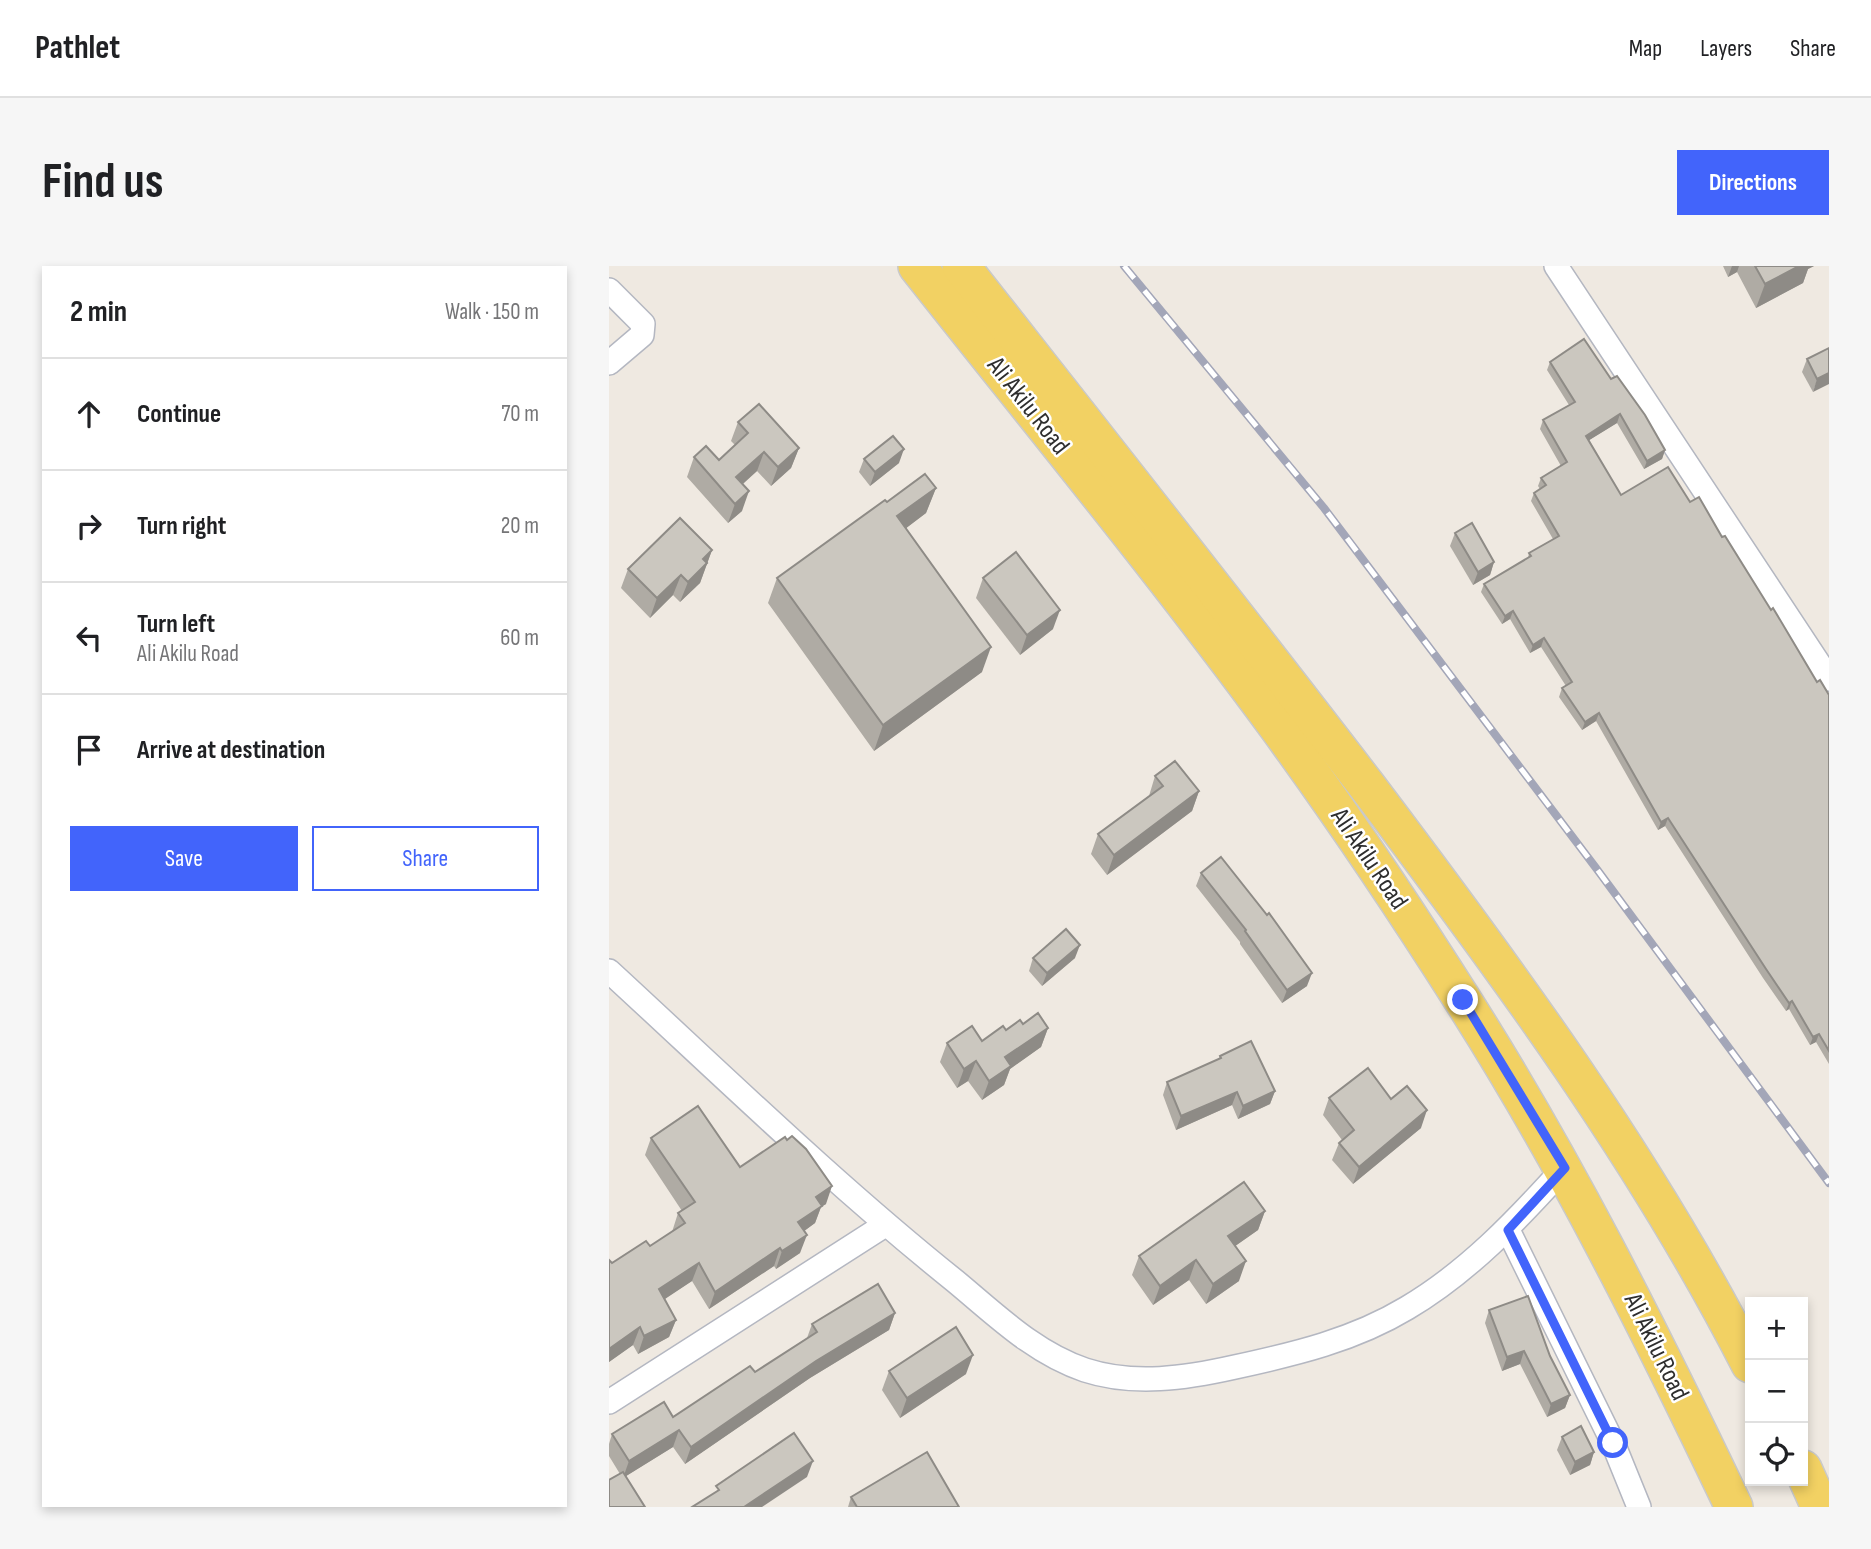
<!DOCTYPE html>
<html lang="en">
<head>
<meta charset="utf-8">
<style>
	:root { --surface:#fff; --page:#f6f6f6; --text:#202124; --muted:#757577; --line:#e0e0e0; --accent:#4264fb }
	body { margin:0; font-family:"Sofia Sans Condensed",sans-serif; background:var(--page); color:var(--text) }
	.controls { position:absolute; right:21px; bottom:21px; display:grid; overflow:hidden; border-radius:0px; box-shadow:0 4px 10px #0003 }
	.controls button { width:63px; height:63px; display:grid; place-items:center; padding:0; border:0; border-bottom:2px solid var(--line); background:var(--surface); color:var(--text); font:35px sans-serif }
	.stop { position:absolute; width:21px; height:21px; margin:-16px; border:5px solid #4264fb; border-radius:50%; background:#fff }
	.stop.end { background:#4264fb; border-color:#fff; box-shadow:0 2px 7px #0008 }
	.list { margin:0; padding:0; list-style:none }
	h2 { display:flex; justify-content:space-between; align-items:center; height:91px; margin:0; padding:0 28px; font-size:30px }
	h2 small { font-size:23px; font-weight:400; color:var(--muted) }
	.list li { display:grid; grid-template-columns:46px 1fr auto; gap:21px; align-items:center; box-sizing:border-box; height:112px; padding:0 28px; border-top:2px solid var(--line) }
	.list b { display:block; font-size:26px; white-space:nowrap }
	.list p { margin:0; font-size:23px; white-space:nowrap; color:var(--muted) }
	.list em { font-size:23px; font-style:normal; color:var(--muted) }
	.actions { display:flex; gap:14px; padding:21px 28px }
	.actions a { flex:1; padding:16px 0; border:2px solid var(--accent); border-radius:0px; text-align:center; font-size:24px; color:var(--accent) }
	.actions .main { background:var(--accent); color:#fff }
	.icon { flex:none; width:38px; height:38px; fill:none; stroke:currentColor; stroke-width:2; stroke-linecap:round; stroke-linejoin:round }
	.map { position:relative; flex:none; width:1220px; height:1241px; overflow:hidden; border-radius:0px }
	header { display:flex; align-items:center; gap:42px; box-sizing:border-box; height:98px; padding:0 35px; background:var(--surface); border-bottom:2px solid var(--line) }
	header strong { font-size:33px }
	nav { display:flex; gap:38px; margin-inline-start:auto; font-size:24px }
	.intro { display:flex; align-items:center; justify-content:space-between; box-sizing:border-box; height:168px; padding:0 42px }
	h1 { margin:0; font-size:49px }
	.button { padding:18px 32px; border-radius:0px; background:var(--accent); color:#fff; font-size:24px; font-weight:700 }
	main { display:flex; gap:42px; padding:0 42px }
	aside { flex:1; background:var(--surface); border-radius:0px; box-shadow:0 4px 10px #0003 }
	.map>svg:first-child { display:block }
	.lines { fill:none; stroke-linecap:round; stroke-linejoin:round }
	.street-casing { stroke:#b4b7c1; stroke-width:26 }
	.primary-casing { stroke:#c9c9c9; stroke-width:40 }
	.street { stroke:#fff; stroke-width:23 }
	.primary { stroke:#f2d163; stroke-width:37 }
	.rail-casing { stroke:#a3a6b8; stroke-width:8 }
	.rail { stroke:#fff; stroke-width:5; stroke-dasharray:16; stroke-linecap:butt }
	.wall { fill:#afaba4 }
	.shaded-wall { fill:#8e8b86 }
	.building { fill:#cbc7bf; stroke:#8e8b86; stroke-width:2 }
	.route { stroke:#4264fb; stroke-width:9 }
	.labels { text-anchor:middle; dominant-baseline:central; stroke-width:5; stroke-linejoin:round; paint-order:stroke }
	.street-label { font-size:26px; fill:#2e2e2e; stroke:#fff }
</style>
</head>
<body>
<header>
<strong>Pathlet</strong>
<nav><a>Map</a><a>Layers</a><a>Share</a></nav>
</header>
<div class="intro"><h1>Find us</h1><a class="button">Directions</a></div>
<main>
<aside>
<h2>2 min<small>Walk · 150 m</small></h2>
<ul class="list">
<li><svg class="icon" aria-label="ahead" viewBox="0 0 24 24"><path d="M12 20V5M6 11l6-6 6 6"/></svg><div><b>Continue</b></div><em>70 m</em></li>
<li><svg class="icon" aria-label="right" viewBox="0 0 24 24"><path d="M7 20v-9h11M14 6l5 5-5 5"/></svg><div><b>Turn right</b></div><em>20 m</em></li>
<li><svg class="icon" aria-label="left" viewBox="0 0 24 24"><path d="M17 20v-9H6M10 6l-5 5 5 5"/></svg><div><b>Turn left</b><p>Ali Akilu Road</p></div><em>60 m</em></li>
<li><svg class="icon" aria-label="arrive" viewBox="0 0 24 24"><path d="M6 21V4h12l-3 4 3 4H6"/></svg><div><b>Arrive at destination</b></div></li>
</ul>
<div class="actions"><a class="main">Save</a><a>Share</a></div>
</aside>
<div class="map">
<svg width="1220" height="1241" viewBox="0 0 1220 1241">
	<rect width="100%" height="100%" fill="#efe9e1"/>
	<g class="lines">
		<!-- street casing -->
		<g class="street-casing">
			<g id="street">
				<path d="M 947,0 L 1220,413"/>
				<path d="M 0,24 L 34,58 L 33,69 L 0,97"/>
				<path d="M 0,705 C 114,810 225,918 346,1015 C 386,1048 425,1087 476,1104 C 525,1120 577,1112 626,1101 C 686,1088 745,1074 798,1042 C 859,1006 908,954 955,902"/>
				<path d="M 899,964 L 1004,1177 L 1030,1241"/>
				<path d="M 0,1136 L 276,959"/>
			</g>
		</g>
		<!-- primary casing -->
		<g class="primary-casing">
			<g id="primary">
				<path d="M 308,0 C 429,153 553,303 668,460 C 733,549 794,640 853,733 C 957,896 1042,1067 1125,1241"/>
				<path d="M 352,0 C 488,173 624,345 758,520 C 897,704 1036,892 1141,1098"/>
				<path d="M 1194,1203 L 1211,1241"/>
			</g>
		</g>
		<!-- street -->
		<use href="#street" class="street"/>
		<!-- primary -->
		<use href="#primary" class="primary"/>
		<!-- rail casing -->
		<g class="rail-casing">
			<path id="rail" d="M 515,0 L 715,242 L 987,602 L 1220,917"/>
		</g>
		<!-- rail -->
		<use href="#rail" class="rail"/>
	</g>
	<!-- wall -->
	<g class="wall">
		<path d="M 1114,0 L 1205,0 L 1199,3 L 1194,17 L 1147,42 L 1128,6 L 1119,11 Z"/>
		<path d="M 1220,82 L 1204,126 L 1193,106 L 1198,93 Z"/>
		<path d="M 941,96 L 1002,113 L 1056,184 L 1053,193 L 1035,203 L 1008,157 L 980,174 L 1012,229 L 1081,236 L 1113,271 L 1162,344 L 1208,416 L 1220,429 L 1220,798 L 1207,776 L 1201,779 L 1180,743 L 1177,745 L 1154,712 L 1056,560 L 1049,564 L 987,455 L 973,464 L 950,431 L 953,422 L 957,420 L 932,381 L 921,387 L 901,353 L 893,358 L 872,326 L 875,318 L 919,292 L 920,287 L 944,273 L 922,235 L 925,227 L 931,223 L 929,220 L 932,212 L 952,200 L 931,163 L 934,154 L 960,139 L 938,104 Z"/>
		<path d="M 129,156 L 190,182 L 182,202 L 162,220 L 148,205 L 134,218 L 133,245 L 119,257 L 78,211 L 85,191 L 110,194 L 126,179 L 122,175 Z"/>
		<path d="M 255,193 L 290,197 L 261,220 L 250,206 Z"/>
		<path d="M 327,222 L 317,247 L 297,262 L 373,406 L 265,485 L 159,337 L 168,312 L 278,236 Z"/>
		<path d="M 846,267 L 885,296 L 881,309 L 864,319 L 841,280 Z"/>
		<path d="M 103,284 L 91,317 L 71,336 L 64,329 L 41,352 L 12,322 L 19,303 Z"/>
		<path d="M 374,312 L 444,363 L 411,389 L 367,332 Z"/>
		<path d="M 546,510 L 590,525 L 583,545 L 498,609 L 482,588 L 489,568 L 540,530 Z"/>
		<path d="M 592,607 L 698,720 L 673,737 L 631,678 L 631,676 L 587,620 Z"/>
		<path d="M 424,692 L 466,692 L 433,720 L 420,705 Z"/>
		<path d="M 414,758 L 439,762 L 432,781 L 401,803 L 395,819 L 373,834 L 359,815 L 348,822 L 331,796 L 338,777 L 373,775 L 397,764 Z"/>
		<path d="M 611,790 L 666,825 L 661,838 L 629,853 L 623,839 L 567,864 L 554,829 L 558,816 L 610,793 Z"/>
		<path d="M 720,832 L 782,833 L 812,862 L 744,918 L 723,894 L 730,877 L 733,874 L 714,849 Z"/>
		<path d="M 42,872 L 131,901 L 217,938 L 212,941 L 206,957 L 195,965 L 191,987 L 167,1003 L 165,1000 L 100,1043 L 83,1015 L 55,1033 L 67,1054 L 60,1071 L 29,1088 L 24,1079 L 0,1096 L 0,994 L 3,997 L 41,980 L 63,966 L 69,947 L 73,945 L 36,889 Z"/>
		<path d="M 656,945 L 649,964 L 626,980 L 630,1015 L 597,1038 L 580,1014 L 544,1039 L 523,1009 L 530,990 Z"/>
		<path d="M 880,1044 L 941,1090 L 961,1129 L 956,1142 L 938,1151 L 911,1098 L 893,1105 L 876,1057 Z"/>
		<path d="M 286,1047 L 280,1064 L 201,1112 L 76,1198 L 64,1181 L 17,1210 L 11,1208 L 0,1190 L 0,1178 L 3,1168 L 64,1151 L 146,1106 L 198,1072 L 203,1058 Z"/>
		<path d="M 280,1105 L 357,1108 L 291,1152 L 273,1124 Z"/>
		<path d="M 953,1171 L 985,1186 L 981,1199 L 961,1209 L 948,1184 Z"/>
		<path d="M 242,1231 L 248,1241 L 239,1241 Z"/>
	</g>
	<!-- shaded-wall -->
	<g class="shaded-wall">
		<path d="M 1123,0 L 1130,0 L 1128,6 L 1119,11 Z"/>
		<path d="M 1190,0 L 1205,0 L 1199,3 L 1194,17 L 1147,42 L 1156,18 Z"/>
		<path d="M 1220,107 L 1220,118 L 1204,126 L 1208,113 Z"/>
		<path d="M 1011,148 L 1008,157 L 974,178 L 977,170 Z"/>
		<path d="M 190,182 L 182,202 L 162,220 L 169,201 Z"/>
		<path d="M 295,183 L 290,197 L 261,220 L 266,206 Z"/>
		<path d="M 1056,184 L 1053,193 L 1035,203 L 1038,195 Z"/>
		<path d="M 155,186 L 148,205 L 120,230 L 127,211 Z"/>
		<path d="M 327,222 L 317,247 L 279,276 L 288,250 Z"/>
		<path d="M 140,225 L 133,245 L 119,257 L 126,238 Z"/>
		<path d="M 103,284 L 91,317 L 71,336 L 79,316 L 94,293 Z"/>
		<path d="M 885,296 L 881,309 L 864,319 L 869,306 Z"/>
		<path d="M 72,309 L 64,329 L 41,352 L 48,332 Z"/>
		<path d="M 451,344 L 444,363 L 411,389 L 418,369 Z"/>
		<path d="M 904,345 L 901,353 L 893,358 L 896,350 Z"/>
		<path d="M 935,372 L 932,381 L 921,387 L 924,379 Z"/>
		<path d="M 382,381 L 373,406 L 265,485 L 274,459 Z"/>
		<path d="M 990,447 L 987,455 L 973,464 L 976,456 Z"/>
		<path d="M 590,525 L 583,545 L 498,609 L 505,589 Z"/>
		<path d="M 1059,552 L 1056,560 L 1049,564 L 1052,556 Z"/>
		<path d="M 471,679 L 466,692 L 433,720 L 438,707 Z"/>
		<path d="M 703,707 L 698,720 L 673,737 L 678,724 Z"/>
		<path d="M 1183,735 L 1180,743 L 1177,745 L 1180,737 Z"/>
		<path d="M 439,762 L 432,781 L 401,803 L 395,819 L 373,834 L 380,815 L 396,791 Z"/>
		<path d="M 1210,768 L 1207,776 L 1201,779 L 1204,771 Z"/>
		<path d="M 367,795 L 359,815 L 348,822 L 355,803 Z"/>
		<path d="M 666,825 L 661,838 L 629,853 L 634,840 Z"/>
		<path d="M 628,826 L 623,839 L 567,864 L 572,850 Z"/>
		<path d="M 818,844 L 812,862 L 744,918 L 750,901 Z"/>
		<path d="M 223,920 L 217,938 L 212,941 L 206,957 L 183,974 L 189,956 L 207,931 Z"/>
		<path d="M 656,945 L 649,964 L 612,990 L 619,970 Z"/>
		<path d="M 198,969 L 191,987 L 167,1003 L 173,985 Z"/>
		<path d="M 171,982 L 165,1000 L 100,1043 L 106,1026 Z"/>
		<path d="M 587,994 L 580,1014 L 544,1039 L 551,1020 Z"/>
		<path d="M 637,995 L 630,1015 L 597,1038 L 604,1018 Z"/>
		<path d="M 90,997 L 83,1015 L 44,1041 L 50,1023 Z"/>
		<path d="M 286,1047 L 280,1064 L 201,1112 L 76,1198 L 82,1181 L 207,1095 Z"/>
		<path d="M 67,1054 L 60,1071 L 29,1088 L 35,1070 Z"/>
		<path d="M 31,1061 L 24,1079 L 0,1096 L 0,1083 Z"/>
		<path d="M 915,1085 L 911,1098 L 893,1105 L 898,1091 Z"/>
		<path d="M 364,1089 L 357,1108 L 291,1152 L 298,1132 Z"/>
		<path d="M 961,1129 L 956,1142 L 938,1151 L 942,1138 Z"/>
		<path d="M 70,1164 L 64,1181 L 14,1212 L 20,1195 Z"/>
		<path d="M 985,1186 L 981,1199 L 961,1209 L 966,1196 Z"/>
		<path d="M 204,1195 L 198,1211 L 153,1241 L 135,1241 Z"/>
	</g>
	<!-- building -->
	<g class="building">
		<path d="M 1146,0 L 1190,0 L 1156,18 Z"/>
		<path d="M 975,73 L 1002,113 L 1008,110 L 1036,149 L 1056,184 L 1038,195 L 1011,148 L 977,170 L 1012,229 L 1059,201 L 1081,236 L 1090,231 L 1113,271 L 1116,270 L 1162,344 L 1164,342 L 1208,416 L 1211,414 L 1220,429 L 1220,785 L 1210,768 L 1204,771 L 1183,735 L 1180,737 L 1157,703 L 1059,552 L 1052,556 L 990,447 L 976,456 L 953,422 L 963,416 L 935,372 L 924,379 L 904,345 L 896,350 L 875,318 L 922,290 L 920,287 L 950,270 L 925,227 L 937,219 L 932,212 L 958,196 L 934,154 L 966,136 L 941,96 Z"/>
		<path d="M 1220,82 L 1220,107 L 1208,113 L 1198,93 Z"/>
		<path d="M 150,138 L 190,182 L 169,201 L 155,186 L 127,211 L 140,225 L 126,238 L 85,191 L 97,180 L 110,194 L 139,167 L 129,156 Z"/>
		<path d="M 284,170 L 295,183 L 266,206 L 255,193 Z"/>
		<path d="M 316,208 L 327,222 L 288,250 L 382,381 L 274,459 L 168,312 L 276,234 L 278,236 Z"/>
		<path d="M 71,252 L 103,284 L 94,293 L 98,297 L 79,316 L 72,309 L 48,332 L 19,303 Z"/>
		<path d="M 863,257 L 885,296 L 869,306 L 846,267 Z"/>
		<path d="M 407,286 L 451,344 L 418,369 L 374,312 Z"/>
		<path d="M 566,495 L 590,525 L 505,589 L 489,568 L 554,520 L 546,510 Z"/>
		<path d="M 612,591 L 658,649 L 660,647 L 703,707 L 678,724 L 636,665 L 637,664 L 592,607 Z"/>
		<path d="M 457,663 L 471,679 L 438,707 L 424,692 Z"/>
		<path d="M 429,747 L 439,762 L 396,791 L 402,800 L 380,815 L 367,795 L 355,803 L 338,777 L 363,760 L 373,775 L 394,760 L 397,764 L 411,754 L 414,758 Z"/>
		<path d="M 642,775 L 666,825 L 634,840 L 628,826 L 572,850 L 558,816 L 612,792 L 611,790 Z"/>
		<path d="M 759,802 L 782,833 L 798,820 L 818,844 L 750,901 L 730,877 L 745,864 L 720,832 Z"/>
		<path d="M 89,840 L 131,901 L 176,871 L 178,874 L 183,870 L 197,883 L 223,920 L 207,931 L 213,940 L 189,956 L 198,969 L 173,985 L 171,982 L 106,1026 L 90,997 L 50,1023 L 67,1054 L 35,1070 L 31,1061 L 0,1083 L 0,994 L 3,997 L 37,975 L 41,980 L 76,957 L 69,947 L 86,936 L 42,872 Z"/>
		<path d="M 635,916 L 656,945 L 619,970 L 637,995 L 604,1018 L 587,994 L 551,1020 L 530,990 Z"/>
		<path d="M 269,1018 L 286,1047 L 207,1095 L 82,1181 L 70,1164 L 20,1195 L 3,1168 L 55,1136 L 64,1151 L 141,1100 L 146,1106 L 208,1066 L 203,1058 Z"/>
		<path d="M 919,1030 L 941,1090 L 961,1129 L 942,1138 L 915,1085 L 898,1091 L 880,1044 Z"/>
		<path d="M 347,1061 L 364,1089 L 298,1132 L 280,1105 Z"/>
		<path d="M 972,1160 L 985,1186 L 966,1196 L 953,1171 Z"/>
		<path d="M 185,1167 L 204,1195 L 135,1241 L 83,1241 L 110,1224 L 107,1220 Z"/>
		<path d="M 318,1186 L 350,1241 L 248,1241 L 242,1231 Z"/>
		<path d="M 14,1206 L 36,1241 L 0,1241 L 0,1214 Z"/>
	</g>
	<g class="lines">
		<!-- route -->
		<path class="route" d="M 854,734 L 956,902 L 899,964 L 1004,1177"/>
	</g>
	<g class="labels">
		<!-- street labels -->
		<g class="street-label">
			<text transform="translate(419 140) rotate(52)">Ali Akilu Road</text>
			<text transform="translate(760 593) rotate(56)">Ali Akilu Road</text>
			<text transform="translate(1047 1081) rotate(64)">Ali Akilu Road</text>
		</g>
	</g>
</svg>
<div class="controls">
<button>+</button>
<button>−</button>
<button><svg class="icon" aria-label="locate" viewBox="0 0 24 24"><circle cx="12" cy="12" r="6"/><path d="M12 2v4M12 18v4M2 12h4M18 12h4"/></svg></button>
</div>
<div class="stop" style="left:1004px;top:1177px"></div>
<div class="stop end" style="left:854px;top:734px"></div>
</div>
</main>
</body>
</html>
